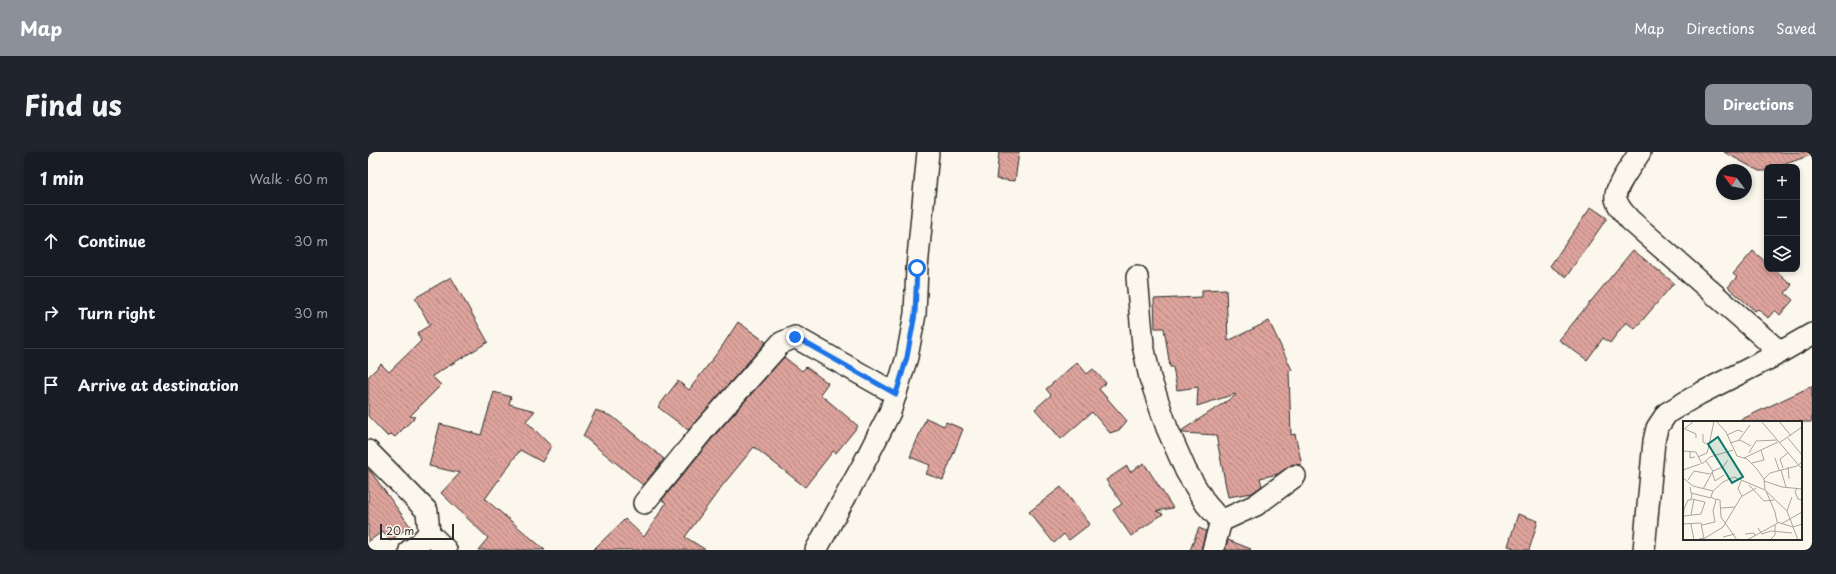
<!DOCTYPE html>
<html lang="en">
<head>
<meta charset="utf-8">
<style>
	:root { --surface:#171b24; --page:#20242c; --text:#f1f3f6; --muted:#9ea1a6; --line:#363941; --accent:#8c9099 }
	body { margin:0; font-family:"Playpen Sans",sans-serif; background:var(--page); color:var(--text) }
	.controls { position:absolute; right:12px; top:12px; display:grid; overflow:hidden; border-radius:8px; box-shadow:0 2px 6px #0003 }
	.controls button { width:36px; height:36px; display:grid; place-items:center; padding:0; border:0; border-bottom:1px solid var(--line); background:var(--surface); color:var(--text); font:20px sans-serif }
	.compass { position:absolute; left:1348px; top:12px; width:36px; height:36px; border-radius:50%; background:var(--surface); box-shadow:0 2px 6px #0003; rotate:302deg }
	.scale { position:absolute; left:12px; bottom:10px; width:74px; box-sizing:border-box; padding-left:4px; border:2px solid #2b2b2b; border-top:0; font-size:11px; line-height:14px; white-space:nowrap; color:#2b2b2b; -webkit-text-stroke:3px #fbf7ec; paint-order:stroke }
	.stop { position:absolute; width:12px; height:12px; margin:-9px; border:3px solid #1a73e8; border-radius:50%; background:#fff }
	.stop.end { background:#1a73e8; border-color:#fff; box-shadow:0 1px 4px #0008 }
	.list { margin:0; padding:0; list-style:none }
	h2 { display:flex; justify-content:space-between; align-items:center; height:52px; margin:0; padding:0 16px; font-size:17px }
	h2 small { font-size:13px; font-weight:400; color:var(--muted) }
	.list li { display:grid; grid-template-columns:26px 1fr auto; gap:12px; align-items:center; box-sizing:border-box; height:72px; padding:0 16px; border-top:1px solid var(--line) }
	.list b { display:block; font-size:15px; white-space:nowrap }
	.list em { font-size:13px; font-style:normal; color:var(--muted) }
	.icon { flex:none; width:22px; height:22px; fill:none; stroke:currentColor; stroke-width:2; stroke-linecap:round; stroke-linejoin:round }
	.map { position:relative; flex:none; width:1444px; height:398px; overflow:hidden; border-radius:8px }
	header { display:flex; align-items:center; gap:24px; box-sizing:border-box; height:56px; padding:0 20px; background:var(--accent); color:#fff }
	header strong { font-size:19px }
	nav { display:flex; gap:22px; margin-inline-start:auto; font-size:14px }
	.intro { display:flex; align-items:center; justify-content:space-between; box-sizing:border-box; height:96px; padding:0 24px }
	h1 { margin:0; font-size:28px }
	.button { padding:10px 18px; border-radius:8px; background:var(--accent); color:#fff; font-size:14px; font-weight:700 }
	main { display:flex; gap:24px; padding:0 24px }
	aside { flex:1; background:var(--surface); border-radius:8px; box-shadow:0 2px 6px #0003 }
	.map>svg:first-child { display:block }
	.building { fill:url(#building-back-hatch); stroke:#2b2b2b }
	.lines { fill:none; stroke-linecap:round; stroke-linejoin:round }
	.minor-casing { stroke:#2b2b2b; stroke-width:24 }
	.minor { stroke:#fbf7ec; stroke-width:21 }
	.route { stroke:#1a73e8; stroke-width:5 }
	.inset-road { fill:none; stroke:#a8a59f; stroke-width:1 }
	.view { fill:#0f766e; fill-opacity:0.15; stroke:#0f766e; stroke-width:2 }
	.inset-edge { fill:none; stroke:#2b2b2b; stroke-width:2 }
</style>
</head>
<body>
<header>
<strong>Map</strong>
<nav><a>Map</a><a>Directions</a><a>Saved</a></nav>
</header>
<div class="intro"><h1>Find us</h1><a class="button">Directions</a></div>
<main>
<aside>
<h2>1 min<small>Walk · 60 m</small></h2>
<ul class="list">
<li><svg class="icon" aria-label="ahead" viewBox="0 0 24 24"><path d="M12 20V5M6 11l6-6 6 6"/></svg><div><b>Continue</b></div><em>30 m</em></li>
<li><svg class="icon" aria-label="right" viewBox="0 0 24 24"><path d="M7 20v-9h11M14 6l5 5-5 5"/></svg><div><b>Turn right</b></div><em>30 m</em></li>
<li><svg class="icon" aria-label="arrive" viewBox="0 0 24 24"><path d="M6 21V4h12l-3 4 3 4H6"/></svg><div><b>Arrive at destination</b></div></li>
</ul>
</aside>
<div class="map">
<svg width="1444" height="398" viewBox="0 0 1444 398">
	<defs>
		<pattern id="building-back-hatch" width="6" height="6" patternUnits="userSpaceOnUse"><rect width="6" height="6" fill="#dda39c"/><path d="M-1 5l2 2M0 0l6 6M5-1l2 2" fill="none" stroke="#b3857f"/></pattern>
	</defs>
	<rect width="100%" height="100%" fill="#fbf7ec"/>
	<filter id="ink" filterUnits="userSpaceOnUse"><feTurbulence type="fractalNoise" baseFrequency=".025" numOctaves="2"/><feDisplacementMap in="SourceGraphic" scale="8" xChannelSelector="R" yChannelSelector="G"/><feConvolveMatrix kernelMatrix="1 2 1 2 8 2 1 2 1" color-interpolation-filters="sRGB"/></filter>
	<g filter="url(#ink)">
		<!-- building -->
		<g class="building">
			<path d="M 631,0 L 651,0 L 647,29 L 628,27 Z"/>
			<path d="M 1356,0 L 1442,0 L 1443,3 L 1409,15 L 1399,15 L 1399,18 L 1396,19 L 1391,19 Z"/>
			<path d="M 1223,55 L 1239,66 L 1198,125 L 1182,114 Z"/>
			<path d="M 1265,98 L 1306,131 L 1267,177 L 1258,170 L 1242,191 L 1235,186 L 1219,208 L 1191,188 Z"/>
			<path d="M 1385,99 L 1399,111 L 1399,117 L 1406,117 L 1424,133 L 1417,141 L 1425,148 L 1412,163 L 1407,158 L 1400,166 L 1390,157 L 1387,159 L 1360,135 L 1369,125 L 1365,122 Z"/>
			<path d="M 83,125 L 120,190 L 64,224 L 73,233 L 42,264 L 47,265 L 27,285 L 23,282 L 20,285 L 0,264 L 0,225 L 13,212 L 21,220 L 53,189 L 49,181 L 62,173 L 47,146 Z"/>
			<path d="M 858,137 L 860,189 L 901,169 L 924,218 L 921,219 L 923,283 L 927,282 L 934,313 L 925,312 L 910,322 L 892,326 L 894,334 L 884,341 L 860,345 L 848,283 L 815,281 L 813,279 L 868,243 L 867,242 L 829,254 L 830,235 L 809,238 L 805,215 L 802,215 L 796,176 L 787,176 L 786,147 L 834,145 L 834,138 Z"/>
			<path d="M 370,170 L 398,190 L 320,278 L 290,255 L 310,229 L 321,238 L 353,196 Z"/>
			<path d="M 416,205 L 434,219 L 438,215 L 460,231 L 452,242 L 490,274 L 468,301 L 465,299 L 437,335 L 386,295 L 354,334 L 317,385 L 338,398 L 225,398 L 257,367 L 276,385 L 298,351 L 294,348 L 348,282 Z"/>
			<path d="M 709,210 L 719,222 L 725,217 L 738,231 L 731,237 L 759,269 L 751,278 L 742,281 L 724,260 L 693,287 L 667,257 L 683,243 L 678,237 Z"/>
			<path d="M 1444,234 L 1444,270 L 1368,270 Z"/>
			<path d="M 126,240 L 143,245 L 141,252 L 167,259 L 158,269 L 183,294 L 174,310 L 152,298 L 117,347 L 177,398 L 110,398 L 120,386 L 73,341 L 92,321 L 61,314 L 72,272 L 113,283 Z"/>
			<path d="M 228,258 L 245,265 L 296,307 L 275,333 L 215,284 Z"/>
			<path d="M 558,266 L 576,274 L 578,270 L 595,277 L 575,328 L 558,322 L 562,313 L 542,305 Z"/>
			<path d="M 776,311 L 805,356 L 788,359 L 795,362 L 763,384 L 745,358 L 754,352 L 738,328 L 759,314 L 762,320 Z"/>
			<path d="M 0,316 L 42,374 L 22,389 L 15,379 L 0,390 Z"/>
			<path d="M 693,335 L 722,372 L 701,388 L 696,382 L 686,391 L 661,360 Z"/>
			<path d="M 1150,362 L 1170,369 L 1161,398 L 1152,398 L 1140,394 Z"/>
			<path d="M 831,376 L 838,379 L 833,398 L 822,398 Z"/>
			<path d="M 860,388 L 883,397 L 882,398 L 857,398 Z"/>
		</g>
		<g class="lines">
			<!-- minor casing -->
			<g class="minor-casing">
				<g id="minor">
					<path d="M 1272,0 C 1266,10 1245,37 1248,47 C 1250,56 1257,62 1262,68 L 1412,200"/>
					<path d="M 769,125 L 775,193 L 782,226 L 799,276 L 818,319 L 838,352 L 853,369 L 845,398"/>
					<path d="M 0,299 L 59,359 L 61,381 L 49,394 L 42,398"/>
					<path d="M 276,351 L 339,274 L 413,191 L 427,185 L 528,242"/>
					<path d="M 853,369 L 888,353 L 927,324"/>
					<path d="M 61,381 L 78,398"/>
					<path d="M 448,398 L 496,311 L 522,260 L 539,205 L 547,162 L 549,116 L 560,0"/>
					<path d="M 1276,398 L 1286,289 L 1289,276 L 1299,261 L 1331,242 L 1404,205 L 1444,182"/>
				</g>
			</g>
			<!-- minor -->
			<use href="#minor" class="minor"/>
		</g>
	</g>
	<g class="lines" filter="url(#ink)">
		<!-- route -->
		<path class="route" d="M 427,185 L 528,242 L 539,205 L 547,162 L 549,116"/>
	</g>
	<!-- overview -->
	<g transform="translate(1315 269)">
		<rect width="119" height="119" fill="#fbf7ec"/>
		<path class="inset-road" d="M 78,0 L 119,48M 96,0 L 108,15M 2,8 L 13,13 L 13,17M 0,9 L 11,0M 20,13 L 20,21 L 26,24 L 31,0M 44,14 L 55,9 L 60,11M 105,17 L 119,34M 56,19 L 67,4M 47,22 L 57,19 L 68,25M 96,22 L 119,6M 0,30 L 13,31 L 19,43 L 27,36 L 50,29M 7,30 L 7,37 L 12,36M 66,32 L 73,20 L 94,19M 15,36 L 24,32 L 26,24M 61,37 L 95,21M 92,37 L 96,49M 69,42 L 81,39 L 78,29M 105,46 L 106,58M 100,47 L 97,38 L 105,32M 0,49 L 17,43M 98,49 L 103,66M 30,50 L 40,46 L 45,39M 29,51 L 32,60 L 41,54M 0,57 L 10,65 L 30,70M 81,58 L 87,52 L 114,45 L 119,41M 5,59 L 11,50 L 27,53M 58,60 L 55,68 L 59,75M 81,60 L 99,66 L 119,68M 66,64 L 81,80 L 91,79M 7,66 L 8,72 L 28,77M 114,67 L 112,71 L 115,78 L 119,79M 20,68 L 30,50 L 23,40M 82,69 L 104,90 L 115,119M 83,70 L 92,91 L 94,101 L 110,106 L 119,103M 33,78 L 37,79 L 38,96 L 54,119M 38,87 L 52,86M 104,90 L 109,76M 8,94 L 11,78M 1,95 L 18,93 L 22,81 L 9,78M 0,99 L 1,88 L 5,79 L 8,79 L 9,72M 0,103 L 18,102 L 21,118M 8,103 L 11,119M 98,103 L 119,91M 19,104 L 32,101 L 30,90 L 33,79 L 28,76 L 30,70 L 40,61 L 51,56 L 82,69 L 81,58 L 73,47 L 64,38 L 54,35 L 43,11 L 33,0M 75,107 L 79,113 L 88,110 L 109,112M 62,113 L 71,112 L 72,115M 40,116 L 52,113M 16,118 L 22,117 L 40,106 L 58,76 L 73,67M 64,119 L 95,102M 87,119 L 92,114 L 92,104"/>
		<path class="view" d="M 35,16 L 60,56 L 49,62 L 25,23 Z"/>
		<rect width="119" height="119" class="inset-edge"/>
	</g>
</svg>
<div class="controls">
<button>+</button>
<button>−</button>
<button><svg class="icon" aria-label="layers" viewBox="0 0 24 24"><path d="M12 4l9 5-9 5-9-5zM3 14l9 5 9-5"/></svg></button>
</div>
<svg class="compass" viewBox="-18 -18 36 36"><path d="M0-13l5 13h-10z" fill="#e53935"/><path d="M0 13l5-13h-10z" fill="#9ea1a6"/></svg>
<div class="scale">20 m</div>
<div class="stop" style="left:549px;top:116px"></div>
<div class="stop end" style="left:427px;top:185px"></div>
</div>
</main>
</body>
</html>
